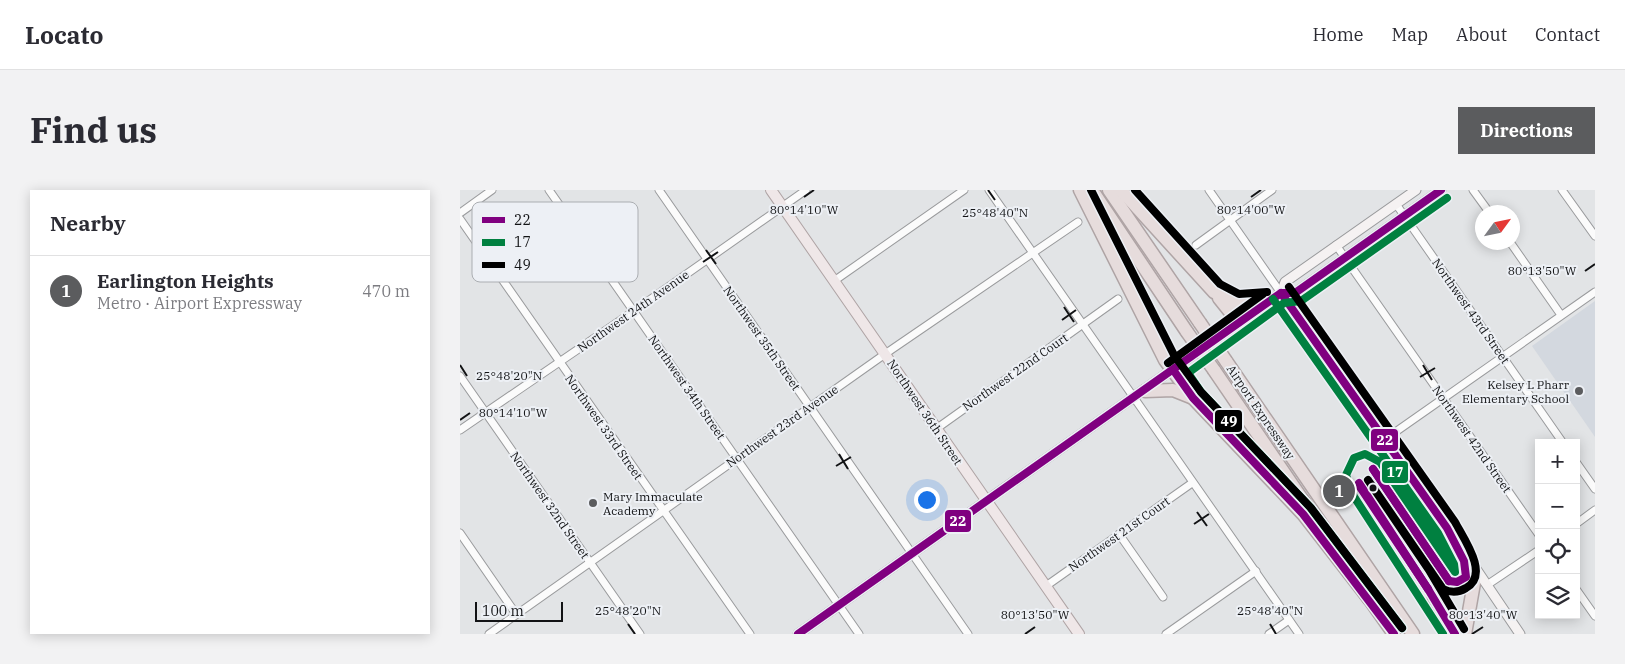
<!DOCTYPE html>
<html lang="en">
<head>
<meta charset="utf-8">
<style>
	:root { --surface:#fff; --page:#f2f2f3; --text:#2b2b33; --muted:#7c7c81; --line:#e1e1e2; --accent:#5b5c5e }
	body { margin:0; font-family:"IBM Plex Serif",serif; background:var(--page); color:var(--text) }
	.controls { position:absolute; right:15px; bottom:15px; display:grid; overflow:hidden; border-radius:0px; box-shadow:0 2px 12px #0003 }
	.controls button { width:45px; height:45px; display:grid; place-items:center; padding:0; border:0; border-bottom:1px solid var(--line); background:var(--surface); color:var(--text); font:25px sans-serif }
	.compass { position:absolute; left:1015px; top:15px; width:45px; height:45px; border-radius:50%; background:var(--surface); box-shadow:0 2px 12px #0003; rotate:57deg }
	.scale { position:absolute; left:15px; bottom:12px; width:88px; box-sizing:border-box; padding-left:5px; border:2px solid #121315; border-top:0; font-size:14px; line-height:18px; white-space:nowrap; color:#121315; -webkit-text-stroke:4px #edf0f5; paint-order:stroke }
	.you { position:absolute; left:466px; top:309px; width:18px; height:18px; margin:-12px; border:4px solid #fff; border-radius:50%; background:#1a73e8; box-shadow:0 0 0 8px #1a73e833 }
	.badge { display:grid; place-items:center; width:32px; height:32px; border-radius:50%; background:var(--accent); color:#fff; font-size:16px; font-weight:700 }
	.pin { position:absolute; translate:-50% -50%; border:2px solid #fff; box-shadow:0 1px 5px #0006 }
	.list { margin:0; padding:0; list-style:none }
	h2 { display:flex; justify-content:space-between; align-items:center; height:65px; margin:0; padding:0 20px; font-size:21px }
	h2 small { font-size:16px; font-weight:400; color:var(--muted) }
	.list li { display:grid; grid-template-columns:32px 1fr auto; gap:15px; align-items:center; box-sizing:border-box; height:70px; padding:0 20px; border-top:1px solid var(--line) }
	.list b { display:block; font-size:19px; white-space:nowrap }
	.list p { margin:0; font-size:16px; white-space:nowrap; color:var(--muted) }
	.list em { font-size:16px; font-style:normal; color:var(--muted) }
	.icon { flex:none; width:28px; height:28px; fill:none; stroke:currentColor; stroke-width:2; stroke-linecap:round; stroke-linejoin:round }
	.map { position:relative; flex:none; width:1135px; height:444px; overflow:hidden; border-radius:0px }
	header { display:flex; align-items:center; gap:30px; box-sizing:border-box; height:70px; padding:0 25px; background:var(--surface); border-bottom:1px solid var(--line) }
	header strong { font-size:24px }
	nav { display:flex; gap:28px; margin-inline-start:auto; font-size:18px }
	.intro { display:flex; align-items:center; justify-content:space-between; box-sizing:border-box; height:120px; padding:0 30px }
	h1 { margin:0; font-size:35px }
	.button { padding:12px 22px; border-radius:0px; background:var(--accent); color:#fff; font-size:18px; font-weight:700 }
	main { display:flex; gap:30px; padding:0 30px }
	aside { flex:1; background:var(--surface); border-radius:0px; box-shadow:0 2px 12px #0003 }
	.map>svg:first-child { display:block }
	.built { fill:#d3d8df }
	.lines { fill:none; stroke-linecap:round; stroke-linejoin:round }
	.minor-casing { stroke:#9a9b9d; stroke-width:9 }
	.secondary-casing { stroke:#9a9b9d; stroke-width:11 }
	.primary-casing { stroke:#afa4a5; stroke-width:12 }
	.motorway-casing { stroke:#afa4a5; stroke-width:15 }
	.minor { stroke:#fbfbfb; stroke-width:7 }
	.secondary { stroke:#f5f2f2; stroke-width:9 }
	.primary { stroke:#efe7e8; stroke-width:10 }
	.motorway { stroke:#e6dcdc; stroke-width:12 }
	.motorway-bridge-casing { stroke:#afa4a5; stroke-width:15; stroke-linecap:butt }
	.motorway-bridge { stroke:#e6dcdc; stroke-width:12 }
	.bus-1-casing { stroke:#edf0f5; stroke-width:11 }
	.bus-2-casing { stroke:#edf0f5; stroke-width:11 }
	.bus-3-casing { stroke:#edf0f5; stroke-width:11 }
	.bus-1 { stroke:#800080; stroke-width:8 }
	.bus-2 { stroke:#008040; stroke-width:8 }
	.bus-3 { stroke:#000; stroke-width:8 }
	.ticks { fill:none; stroke:#121315; stroke-width:2 }
	.poi-dot { fill:#5b5c5e; stroke:#edf0f5; stroke-width:2 }
	.bus-dot { fill:#121315; stroke:#edf0f5; stroke-width:2 }
	.labels { text-anchor:middle; dominant-baseline:central; stroke-width:4; stroke-linejoin:round; paint-order:stroke }
	.street-label { font-size:12px; fill:#121315; stroke:#edf0f5 }
	.poi-label { font-size:12px; fill:#121315; stroke:#edf0f5; text-anchor:end }
	.key { fill:#edf0f5; stroke:#abaeb2; stroke-width:1 }
	.key-label { font-size:14px; fill:#121315 }
	.ticks-label { font-size:12px; text-anchor:middle; fill:#121315; stroke:#edf0f5; stroke-width:4; stroke-linejoin:round; paint-order:stroke }
	.line-badge { stroke:#edf0f5; stroke-width:2 }
	.badge-label { font-size:14px; text-anchor:middle; font-weight:bold; fill:#fff }
</style>
</head>
<body>
<header>
<strong>Locato</strong>
<nav><a>Home</a><a>Map</a><a>About</a><a>Contact</a></nav>
</header>
<div class="intro"><h1>Find us</h1><a class="button">Directions</a></div>
<main>
<aside>
<h2>Nearby<small></small></h2>
<ul class="list">
<li><span class="badge">1</span><div><b>Earlington Heights</b><p>Metro · Airport Expressway</p></div><em>470 m</em></li>
</ul>
</aside>
<div class="map">
<svg width="1135" height="444" viewBox="0 0 1135 444">
	<rect width="100%" height="100%" fill="#e2e4e6"/>
	<!-- built -->
	<path class="built" d="M 1135,111 L 1135,247 L 1072,156 Z"/>
	<g class="lines">
		<!-- minor casing -->
		<g class="minor-casing">
			<g id="minor">
				<path d="M 89,0 L 399,444"/>
				<path d="M 199,0 L 508,444"/>
				<path d="M 529,0 L 839,444"/>
				<path d="M 749,0 L 821,103"/>
				<path d="M 1013,0 L 1029,22"/>
				<path d="M 1102,0 L 1135,46"/>
				<path d="M 936,14 L 1103,253"/>
				<path d="M 0,23 L 32,0"/>
				<path d="M 0,29 L 290,444"/>
				<path d="M 1050,52 L 1101,125"/>
				<path d="M 736,55 L 812,0"/>
				<path d="M 876,55 L 1079,345"/>
				<path d="M 374,91 L 504,0"/>
				<path d="M 0,186 L 180,444"/>
				<path d="M 476,239 L 658,109"/>
				<path d="M 0,240 L 174,121 L 346,0"/>
				<path d="M 924,250 L 1135,102"/>
				<path d="M 1116,272 L 1135,299"/>
				<path d="M 1116,334 L 1135,320"/>
				<path d="M 0,343 L 56,424"/>
				<path d="M 659,344 L 703,407"/>
				<path d="M 1027,395 L 1079,360"/>
				<path d="M 586,396 L 732,293"/>
				<path d="M 1116,399 L 1135,426"/>
				<path d="M 29,444 L 425,164 L 618,32"/>
				<path d="M 706,444 L 796,381"/>
				<path d="M 809,444 L 829,430"/>
			</g>
		</g>
		<!-- secondary casing -->
		<g class="secondary-casing">
			<g id="secondary">
				<path d="M 821,103 L 1002,358 L 1060,444"/>
				<path d="M 821,103 L 825,92 L 956,0"/>
				<path d="M 338,444 L 808,112 L 821,103 L 835,103 L 981,0"/>
			</g>
		</g>
		<!-- primary casing -->
		<g class="primary-casing">
			<path id="primary" d="M 311,0 L 619,444"/>
		</g>
		<!-- motorway casing -->
		<g class="motorway-casing">
			<g id="motorway">
				<path d="M 620,0 L 705,170 L 733,208 L 843,324 L 909,409"/>
				<path d="M 632,0 L 727,142"/>
				<path d="M 649,0 L 740,133"/>
				<path d="M 661,0 L 754,102 L 777,114 L 808,112"/>
				<path d="M 759,108 L 779,133"/>
				<path d="M 766,171 L 953,444"/>
				<path d="M 754,180 L 855,328"/>
				<path d="M 685,201 L 713,200 L 733,208"/>
				<path d="M 905,403 L 934,444"/>
				<path d="M 974,408 L 995,444"/>
				<path d="M 1005,444 L 1014,393 L 1009,368"/>
			</g>
		</g>
		<!-- minor -->
		<use href="#minor" class="minor"/>
		<!-- secondary -->
		<use href="#secondary" class="secondary"/>
		<!-- primary -->
		<use href="#primary" class="primary"/>
		<!-- motorway -->
		<use href="#motorway" class="motorway"/>
		<!-- motorway-bridge casing -->
		<g class="motorway-bridge-casing">
			<g id="motorway-bridge">
				<path d="M 740,133 L 766,171"/>
				<path d="M 727,142 L 754,180"/>
			</g>
		</g>
		<!-- motorway-bridge -->
		<use href="#motorway-bridge" class="motorway-bridge"/>
		<!-- bus-1 casing -->
		<g class="bus-1-casing">
			<g id="bus-1">
				<path d="M 821,103 L 987,338 L 1004,371 L 1006,387 L 997,392 L 989,391"/>
				<path d="M 714,181 L 733,208 L 843,324 L 934,444"/>
				<path d="M 913,279 L 989,391"/>
				<path d="M 913,279 L 989,391"/>
				<path d="M 899,293 L 968,399"/>
				<path d="M 900,297 L 968,399"/>
				<path d="M 968,399 L 995,444"/>
				<path d="M 338,444 L 821,103 L 835,103 L 981,0"/>
			</g>
		</g>
		<!-- bus-2 casing -->
		<g class="bus-2-casing">
			<g id="bus-2">
				<path d="M 813,109 L 978,343 L 994,374 L 995,382 L 920,272 L 905,264 L 894,268 L 886,285 L 891,302 L 983,444"/>
				<path d="M 942,438 L 850,317 L 741,202 L 728,183 L 824,113 L 841,111 L 987,8"/>
			</g>
		</g>
		<!-- bus-3 casing -->
		<g class="bus-3-casing">
			<g id="bus-3">
				<path d="M 631,0 L 714,165 L 741,202 L 851,318 L 942,438"/>
				<path d="M 675,0 L 760,94 L 779,104 L 807,102"/>
				<path d="M 829,97 L 995,332 C 1004,349 1030,385 1006,398 C 998,403 991,403 983,399 L 908,290 L 969,380 L 1004,439"/>
				<path d="M 708,173 L 803,104"/>
			</g>
		</g>
		<!-- bus-1 -->
		<use href="#bus-1" class="bus-1"/>
		<!-- bus-2 -->
		<use href="#bus-2" class="bus-2"/>
		<!-- bus-3 -->
		<use href="#bus-3" class="bus-3"/>
	</g>
	<!-- ticks -->
	<path class="ticks" d="M 528,0 L 535,10M 344,7 L 354,0M 791,7 L 801,0M 246,60 L 256,74M 243,72 L 258,62M 1125,81 L 1135,74M 604,117 L 614,132M 602,130 L 616,120M 0,175 L 7,186M 963,175 L 972,190M 960,187 L 975,178M 0,230 L 10,223M 379,264 L 388,279M 376,276 L 391,267M 737,322 L 747,336M 734,334 L 749,324M 168,434 L 175,444M 810,434 L 816,444M 565,444 L 575,437M 1012,444 L 1023,437"/>
	<!-- markers -->
	<g class="poi-dot">
		<circle cx="1119" cy="201" r="5"/>
		<circle cx="133" cy="313" r="5"/>
	</g>
	<circle class="bus-dot" cx="913" cy="298" r="4.5"/>
	<g class="labels">
		<!-- street labels -->
		<g class="street-label">
			<text transform="translate(173 121) rotate(-35)">Northwest 24th Avenue</text>
			<text transform="translate(1011 121) rotate(55)">Northwest 43rd Street</text>
			<text transform="translate(302 148) rotate(55)">Northwest 35th Street</text>
			<text transform="translate(555 182) rotate(-35)">Northwest 22nd Court</text>
			<text transform="translate(227 197) rotate(55)">Northwest 34th Street</text>
			<text transform="translate(465 222) rotate(56)">Northwest 36th Street</text>
			<text transform="translate(801 222) rotate(56)">Airport Expressway</text>
			<text transform="translate(322 236) rotate(-35)">Northwest 23rd Avenue</text>
			<text transform="translate(144 237) rotate(55)">Northwest 33rd Street</text>
			<text transform="translate(1012 249) rotate(55)">Northwest 42nd Street</text>
			<text transform="translate(90 315) rotate(55)">Northwest 32nd Street</text>
			<text transform="translate(659 344) rotate(-35)">Northwest 21st Court</text>
		</g>
		<!-- poi labels -->
		<g class="poi-label">
			<text x="1109" y="194">Kelsey L Pharr<tspan x="1109" dy="14">Elementary School</tspan></text>
			<text x="143" y="306" text-anchor="start">Mary Immaculate<tspan x="143" dy="14">Academy</tspan></text>
		</g>
	</g>
	<!-- legend -->
	<rect x="12" y="12" width="166" height="80" rx="8" class="key"/>
	<rect x="22" y="27" width="23" height="6" fill="#800080"/>
	<rect x="22" y="49" width="23" height="7" fill="#008040"/>
	<rect x="22" y="72" width="23" height="6" fill="#000"/>
	<g class="key-label">
		<text x="54" y="35">22</text>
		<text x="54" y="57">17</text>
		<text x="54" y="80">49</text>
	</g>
	<g class="ticks-label">
		<text x="344" y="24">80°14'10"W</text>
		<text x="791" y="24">80°14'00"W</text>
		<text x="535" y="27">25°48'40"N</text>
		<text x="1082" y="85">80°13'50"W</text>
		<text x="49" y="190">25°48'20"N</text>
		<text x="53" y="227">80°14'10"W</text>
		<text x="168" y="425">25°48'20"N</text>
		<text x="810" y="425">25°48'40"N</text>
		<text x="575" y="429">80°13'50"W</text>
		<text x="1023" y="429">80°13'40"W</text>
	</g>
	<g class="line-badge">
		<rect x="754" y="219" width="29" height="24" rx="5" fill="#000"/>
		<rect x="910" y="238" width="29" height="24" rx="5" fill="#800080"/>
		<rect x="921" y="270" width="28" height="24" rx="5" fill="#008040"/>
		<rect x="484" y="319" width="28" height="24" rx="5" fill="#800080"/>
	</g>
	<g class="badge-label">
		<text x="769" y="236">49</text>
		<text x="925" y="255">22</text>
		<text x="935" y="287">17</text>
		<text x="498" y="336">22</text>
	</g>
</svg>
<div class="controls">
<button>+</button>
<button>−</button>
<button><svg class="icon" aria-label="locate" viewBox="0 0 24 24"><circle cx="12" cy="12" r="6"/><path d="M12 2v4M12 18v4M2 12h4M18 12h4"/></svg></button>
<button><svg class="icon" aria-label="layers" viewBox="0 0 24 24"><path d="M12 4l9 5-9 5-9-5zM3 14l9 5 9-5"/></svg></button>
</div>
<svg class="compass" viewBox="-18 -18 36 36"><path d="M0-13l5 13h-10z" fill="#e53935"/><path d="M0 13l5-13h-10z" fill="#7c7c81"/></svg>
<div class="scale">100 m</div>
<div class="you"></div>
<div class="pin badge" style="left:879px;top:301px">1</div>
</div>
</main>
</body>
</html>
